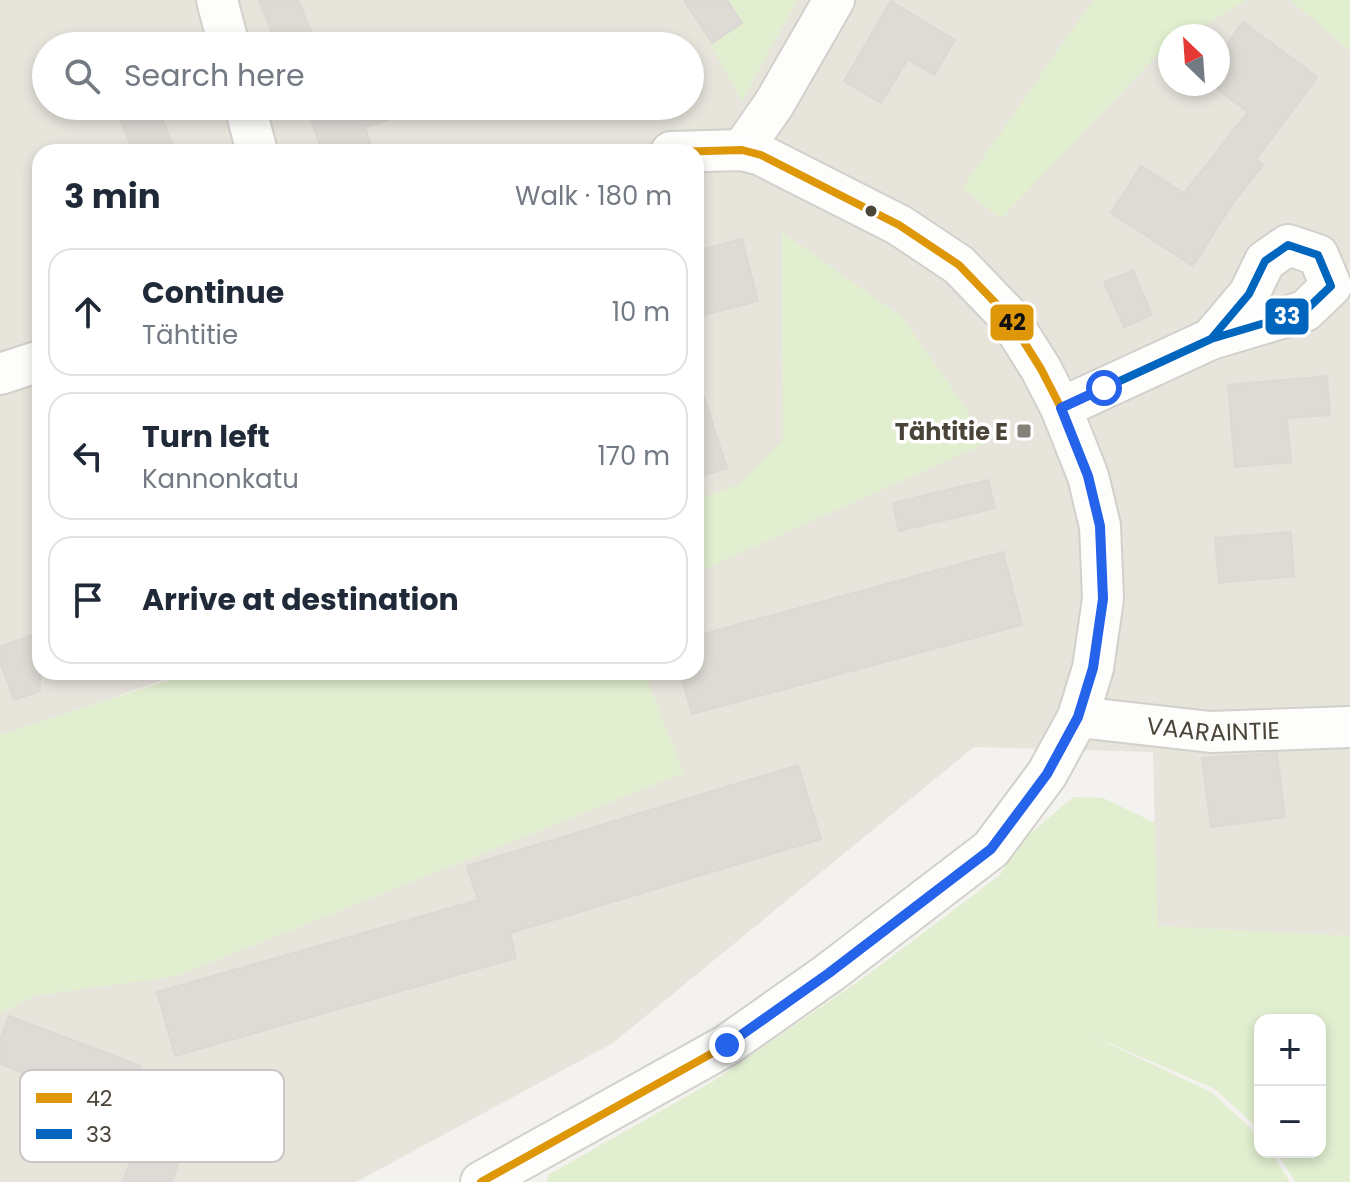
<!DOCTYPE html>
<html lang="en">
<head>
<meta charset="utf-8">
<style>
	:root { --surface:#fff; --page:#f6f6f7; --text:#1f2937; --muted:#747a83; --line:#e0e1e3 }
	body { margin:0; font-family:Poppins,sans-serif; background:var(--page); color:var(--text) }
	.controls { position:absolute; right:24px; bottom:24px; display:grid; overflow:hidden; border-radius:16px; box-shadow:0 4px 12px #0003 }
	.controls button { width:72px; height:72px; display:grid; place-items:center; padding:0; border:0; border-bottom:2px solid var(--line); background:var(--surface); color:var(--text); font:40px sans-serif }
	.compass { position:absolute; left:1158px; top:24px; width:72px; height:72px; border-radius:50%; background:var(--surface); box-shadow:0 4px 12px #0003; rotate:335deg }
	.stop { position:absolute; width:24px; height:24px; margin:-18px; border:6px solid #2563eb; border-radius:50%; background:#fff }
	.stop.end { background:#2563eb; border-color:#fff; box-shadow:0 2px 8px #0008 }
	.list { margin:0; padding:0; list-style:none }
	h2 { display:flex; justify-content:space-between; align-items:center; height:104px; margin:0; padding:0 32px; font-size:34px }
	h2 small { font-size:26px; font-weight:400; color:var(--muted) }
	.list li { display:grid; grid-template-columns:52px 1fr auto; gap:24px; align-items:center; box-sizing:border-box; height:128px; margin:0 16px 16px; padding:0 16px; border:2px solid var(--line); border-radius:24px }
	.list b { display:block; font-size:30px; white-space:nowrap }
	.list p { margin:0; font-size:26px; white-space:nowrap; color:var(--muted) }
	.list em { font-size:26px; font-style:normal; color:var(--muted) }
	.icon { flex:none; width:44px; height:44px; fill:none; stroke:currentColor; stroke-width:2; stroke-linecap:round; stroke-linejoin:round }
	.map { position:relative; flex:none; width:1350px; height:1182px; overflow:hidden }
	.search { position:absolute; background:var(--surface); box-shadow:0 4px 12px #0003; left:32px; top:32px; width:672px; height:88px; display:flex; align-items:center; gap:20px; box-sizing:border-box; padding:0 28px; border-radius:44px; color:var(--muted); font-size:30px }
	.panel { position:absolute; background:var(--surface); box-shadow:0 4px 12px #0003; left:32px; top:144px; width:672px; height:536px; border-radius:24px }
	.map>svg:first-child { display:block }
	.residential { fill:#e7e4dc; fill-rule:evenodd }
	.green { fill:#e1eecf }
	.building { fill:#dedbd6; stroke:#dcd9d4; stroke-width:2 }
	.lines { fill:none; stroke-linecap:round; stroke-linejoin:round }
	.minor-casing { stroke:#d2d0cb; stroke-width:44 }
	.minor { stroke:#fdfdfc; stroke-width:40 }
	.bus-1-casing { stroke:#fff; stroke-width:14 }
	.bus-2-casing { stroke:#fff; stroke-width:14 }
	.bus-1 { stroke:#dd9709; stroke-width:8 }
	.bus-2 { stroke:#0065bd; stroke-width:8 }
	.route { stroke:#2563eb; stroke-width:10 }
	.bus-dot { fill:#4b4439; stroke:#fff; stroke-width:3 }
	.poi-dot { fill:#868178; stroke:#fff; stroke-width:3 }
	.labels { text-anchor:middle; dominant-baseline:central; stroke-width:7; stroke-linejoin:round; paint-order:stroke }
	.poi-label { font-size:24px; font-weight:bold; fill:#4b4439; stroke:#fff; text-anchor:end }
	.street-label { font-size:24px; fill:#4b4439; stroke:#fff }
	.key { fill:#fff; stroke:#c9c7c4; stroke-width:2 }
	.key-label { font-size:22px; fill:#4b4439 }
	.line-badge { stroke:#fff; stroke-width:3 }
	.badge-label { font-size:22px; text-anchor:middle; font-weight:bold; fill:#fff }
	.pale-badge-label { font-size:22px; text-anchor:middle; font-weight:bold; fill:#111 }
</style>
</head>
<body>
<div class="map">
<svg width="1350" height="1182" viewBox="0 0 1350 1182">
	<rect width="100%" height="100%" fill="#f4f2ee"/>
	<!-- residential -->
	<path class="residential" d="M 0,0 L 685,0 L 742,100 L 797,0 L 1350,0 L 1350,936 L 1157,926 L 1153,752 L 974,747 L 613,1043 L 356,1182 L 0,1182 L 0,971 L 600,672 L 696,672 L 696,152 L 40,152 L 40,672 L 185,672 L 43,723 L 0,735 ZM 1170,36 L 1218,36 L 1218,84 L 1170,84 ZM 46,46 L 690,46 L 690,106 L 46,106 Z"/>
	<!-- green -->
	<g class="green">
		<path d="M 685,0 L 797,0 L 742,101 Z"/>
		<path d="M 1093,0 L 1246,0 L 1188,36 L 1170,36 L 1170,47 L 1155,57 L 1001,219 L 962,188 Z"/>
		<path d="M 1290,0 L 1350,0 L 1350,51 Z"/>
		<path d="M 782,232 L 903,318 L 989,442 L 696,573 L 696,500 L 739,484 L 783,439 Z"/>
		<path d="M 194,672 L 644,672 L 684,773 L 177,976 L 34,996 L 0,1014 L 0,735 Z"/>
		<path d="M 1073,797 L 1103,798 L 1155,823 L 1158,926 L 1350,936 L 1350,1182 L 1295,1182 L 1277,1152 L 1320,1152 L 1320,1020 L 1260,1020 L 1260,1130 L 1215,1089 L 1086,1033 L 1211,1092 L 1260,1137 L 1260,1152 L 1271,1152 L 1290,1182 L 546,1182 L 548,1175 L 712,1082 L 869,974 L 1000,875 L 1017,845 Z"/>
	</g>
	<!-- building -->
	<g class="building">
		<path d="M 259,0 L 298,0 L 317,46 L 277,46 Z"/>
		<path d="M 684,0 L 727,0 L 742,23 L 712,43 Z"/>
		<path d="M 891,1 L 955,40 L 934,75 L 908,59 L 881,103 L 844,81 Z"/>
		<path d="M 1243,22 L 1317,77 L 1256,160 L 1263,165 L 1233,203 L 1193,266 L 1111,213 L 1141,166 L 1184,193 L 1248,112 L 1218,90 L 1218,56 Z"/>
		<path d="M 153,106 L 157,106 L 176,152 L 133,152 L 119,117 Z"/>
		<path d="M 307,106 L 414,106 L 415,111 L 365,127 L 373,152 L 322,152 Z"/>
		<path d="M 742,239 L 758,301 L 696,317 L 696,251 Z"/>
		<path d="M 1133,270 L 1152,315 L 1124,327 L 1104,282 Z"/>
		<path d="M 1327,376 L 1330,415 L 1287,418 L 1291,462 L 1235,467 L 1228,385 Z"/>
		<path d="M 701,388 L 727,468 L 696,478 L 696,389 Z"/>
		<path d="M 988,480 L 995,508 L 899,531 L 893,503 Z"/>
		<path d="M 1291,532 L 1294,576 L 1219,583 L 1215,538 Z"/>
		<path d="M 1003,552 L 1022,625 L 692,714 L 680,672 L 696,672 L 696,636 Z"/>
		<path d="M 40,632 L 40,691 L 14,700 L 0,662 L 0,647 Z"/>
		<path d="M 1277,753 L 1285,817 L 1211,827 L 1202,758 Z"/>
		<path d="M 798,765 L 821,839 L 510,933 L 516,958 L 175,1056 L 157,992 L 478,900 L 467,866 Z"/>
		<path d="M 9,1016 L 141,1066 L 124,1111 L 0,1064 L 0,1040 Z"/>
		<path d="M 139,1136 L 182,1151 L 172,1182 L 123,1182 Z"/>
	</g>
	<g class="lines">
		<!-- minor casing -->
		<g class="minor-casing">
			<g id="minor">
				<path d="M 217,0 L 229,46"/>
				<path d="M 245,106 L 257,152"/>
				<path d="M 742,150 L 774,104 L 834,0"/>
				<path d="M 0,374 L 40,361"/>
				<path d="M 1061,408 L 1211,339 L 1305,311 L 1331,286 L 1318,255 L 1288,245 L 1265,261 L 1249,294 L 1211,339"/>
				<path id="s1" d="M 1078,717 L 1211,732 L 1350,727"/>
				<path d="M 481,1182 L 727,1045 L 829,973 L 991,849 L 1047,774 L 1078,717 L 1093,668 L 1103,599 L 1100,526 L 1088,476 L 1061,408 L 1041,369 L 1007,315 L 959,265 L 899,225 L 761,155 L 742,150 L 671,152"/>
			</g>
		</g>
		<!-- minor -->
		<use href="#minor" class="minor"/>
		<!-- bus-1 casing -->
		<g class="bus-1-casing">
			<path id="bus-1" d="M 481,1182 L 727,1045 L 829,973 L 991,849 L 1047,774 L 1078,717 L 1093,668 L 1103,599 L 1100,526 L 1088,476 L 1061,408 L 1041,369 L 1007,315 L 959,265 L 899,225 L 761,155 L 742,150 L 671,152"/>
		</g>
		<!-- bus-2 casing -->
		<g class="bus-2-casing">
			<path id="bus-2" d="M 1061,408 L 1211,339 L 1305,311 L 1331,286 L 1318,255 L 1288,245 L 1265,261 L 1249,294 L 1211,339"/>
		</g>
		<!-- bus-1 -->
		<use href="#bus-1" class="bus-1"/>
		<!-- bus-2 -->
		<use href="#bus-2" class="bus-2"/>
	</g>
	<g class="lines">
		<!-- route -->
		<path class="route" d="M 727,1045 L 829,973 L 991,849 L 1047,774 L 1078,717 L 1093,668 L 1103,599 L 1100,526 L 1088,476 L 1061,408 L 1104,388"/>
	</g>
	<!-- markers -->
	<circle class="bus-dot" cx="871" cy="211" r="7"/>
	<rect class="poi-dot" x="1016" y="423" width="16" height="16" rx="4"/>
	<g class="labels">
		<!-- poi labels -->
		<g class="poi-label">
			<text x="1008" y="431">Tähtitie E</text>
		</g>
		<!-- street labels -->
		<g class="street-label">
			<text stroke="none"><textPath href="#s1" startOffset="136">VAARAINTIE</textPath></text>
		</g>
	</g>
	<!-- legend -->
	<rect x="20" y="1070" width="264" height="92" rx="12" class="key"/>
	<rect x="36" y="1093" width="36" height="10" fill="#dd9709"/>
	<rect x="36" y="1129" width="36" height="10" fill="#0065bd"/>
	<g class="key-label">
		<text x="86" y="1106">42</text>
		<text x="86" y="1142">33</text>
	</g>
	<g class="line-badge">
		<rect x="1264" y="297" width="46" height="39" rx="8" fill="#0065bd"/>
		<rect x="989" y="303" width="46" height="39" rx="8" fill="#dd9709"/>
	</g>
	<g class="badge-label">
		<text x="1287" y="324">33</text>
	</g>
	<g class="pale-badge-label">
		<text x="1012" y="330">42</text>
	</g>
</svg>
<div class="controls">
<button>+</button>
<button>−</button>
</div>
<svg class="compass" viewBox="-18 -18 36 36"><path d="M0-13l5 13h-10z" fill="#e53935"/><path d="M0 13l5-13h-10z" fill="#747a83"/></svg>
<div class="stop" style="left:1104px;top:388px"></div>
<div class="stop end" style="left:727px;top:1045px"></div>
<div class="search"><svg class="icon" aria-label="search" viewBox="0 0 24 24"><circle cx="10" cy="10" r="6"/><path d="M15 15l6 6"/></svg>Search here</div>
<section class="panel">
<h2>3 min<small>Walk · 180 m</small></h2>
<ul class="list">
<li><svg class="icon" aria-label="ahead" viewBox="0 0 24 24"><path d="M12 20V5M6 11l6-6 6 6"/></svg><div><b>Continue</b><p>Tähtitie</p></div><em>10 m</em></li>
<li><svg class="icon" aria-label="left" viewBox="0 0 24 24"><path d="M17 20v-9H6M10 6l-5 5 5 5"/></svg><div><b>Turn left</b><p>Kannonkatu</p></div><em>170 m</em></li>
<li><svg class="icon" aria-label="arrive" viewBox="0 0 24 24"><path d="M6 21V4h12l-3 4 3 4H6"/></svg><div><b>Arrive at destination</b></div></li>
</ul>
</section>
</div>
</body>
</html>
